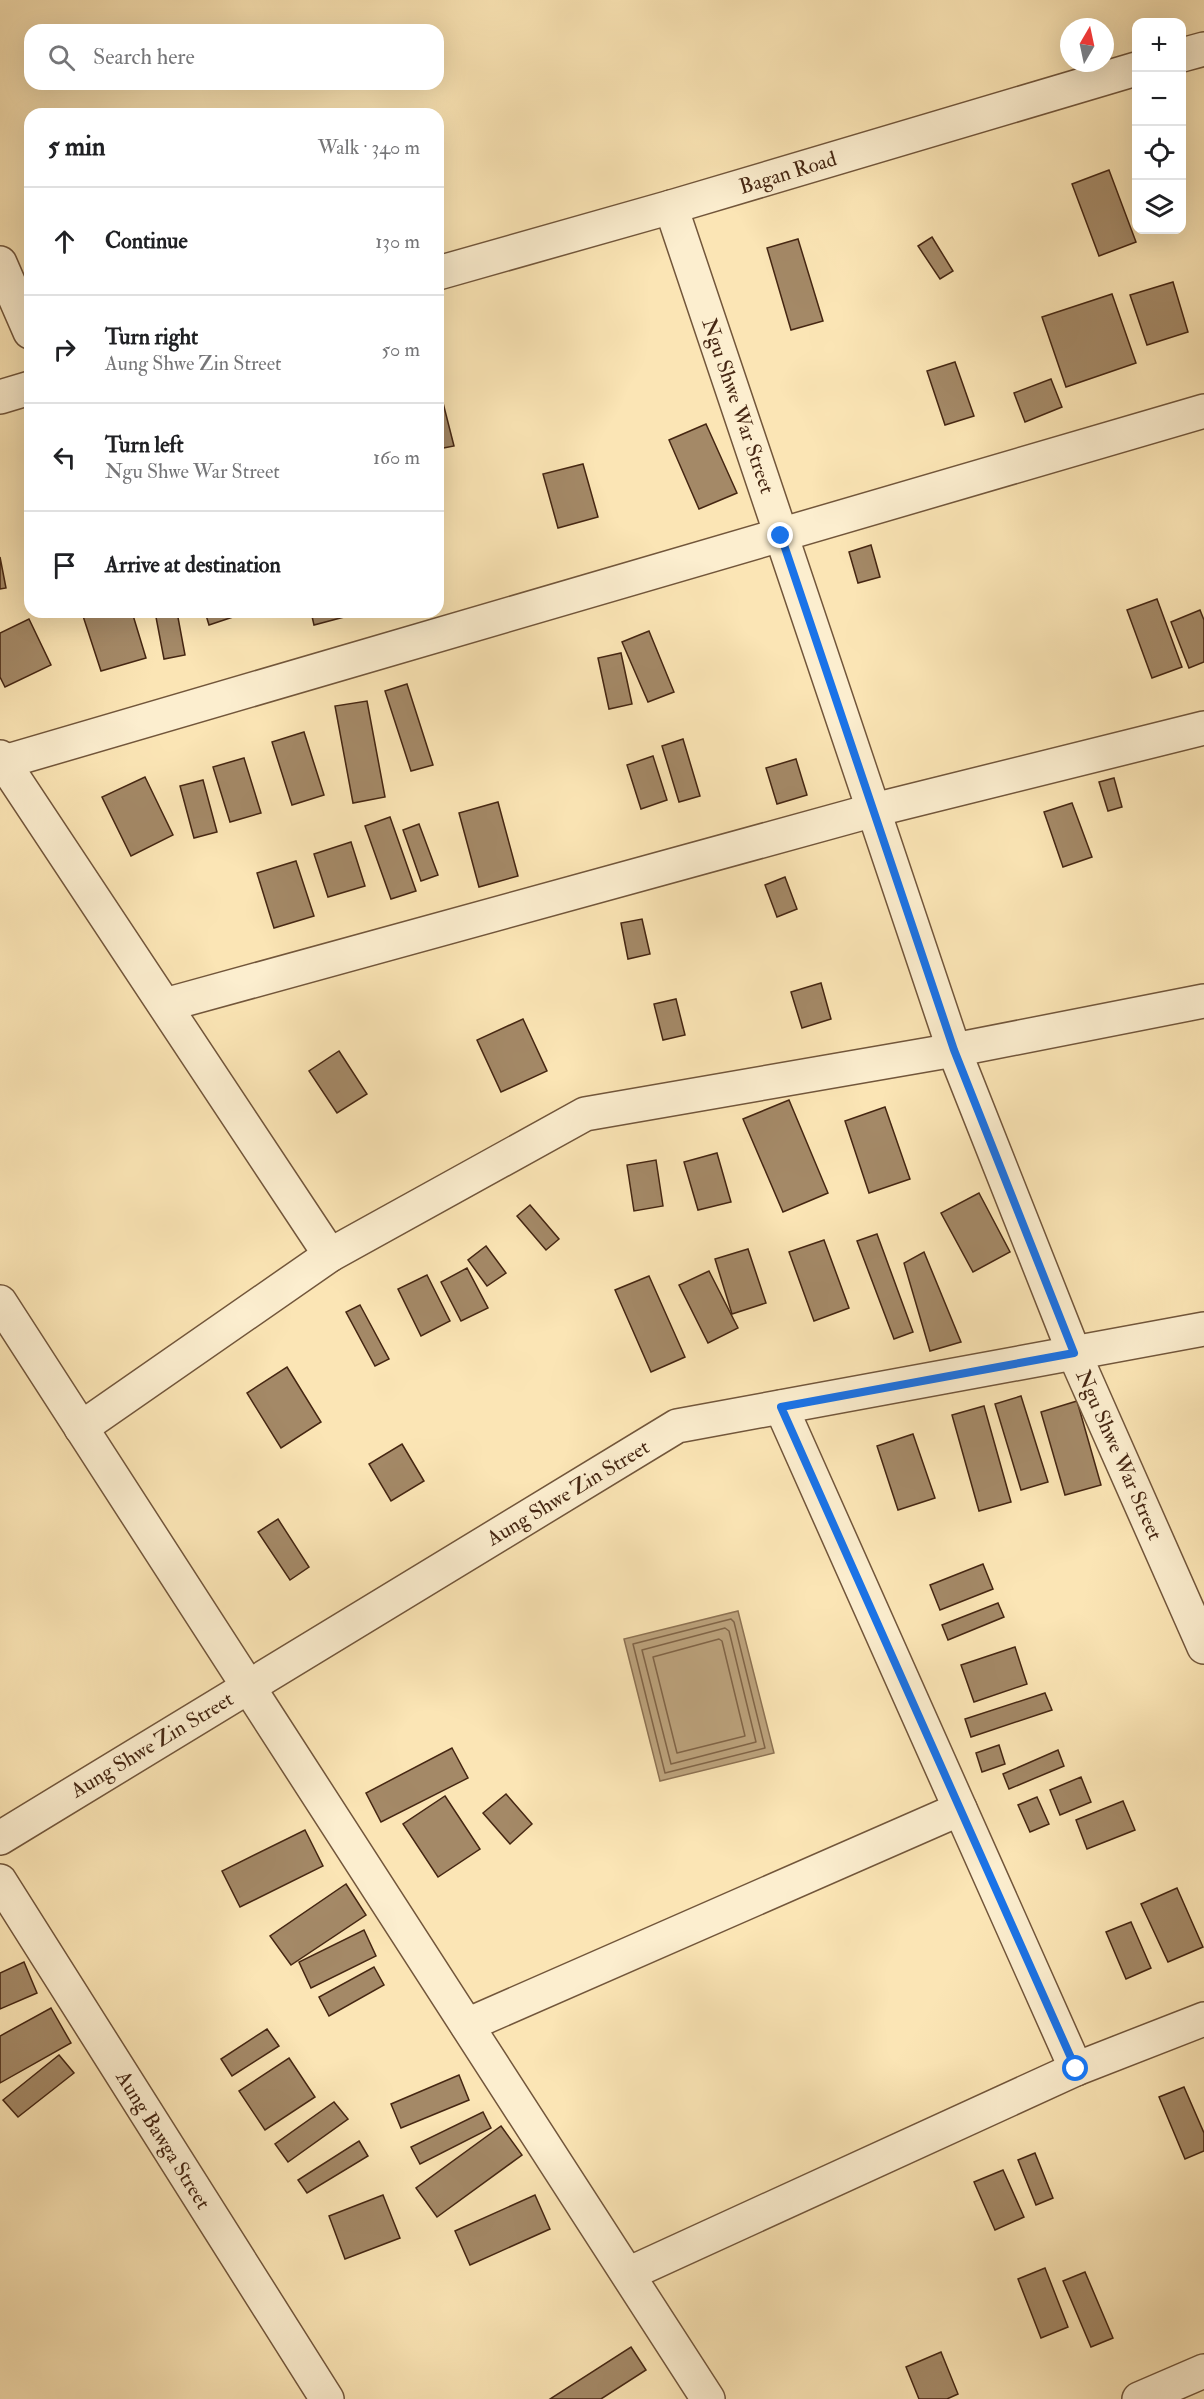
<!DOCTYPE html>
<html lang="en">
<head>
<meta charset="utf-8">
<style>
	:root { --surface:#fff; --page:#f6f6f6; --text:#202124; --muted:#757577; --line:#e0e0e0 }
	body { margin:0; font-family:"IM FELL Double Pica",serif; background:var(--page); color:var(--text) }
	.controls { position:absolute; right:18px; top:18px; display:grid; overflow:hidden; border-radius:12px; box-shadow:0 6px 24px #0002 }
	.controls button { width:54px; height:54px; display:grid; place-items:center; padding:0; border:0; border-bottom:2px solid var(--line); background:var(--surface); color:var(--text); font:30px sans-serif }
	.compass { position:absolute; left:1060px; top:18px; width:54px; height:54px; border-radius:50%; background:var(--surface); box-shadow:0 6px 24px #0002; rotate:9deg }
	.stop { position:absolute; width:18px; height:18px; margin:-14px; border:4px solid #1a73e8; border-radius:50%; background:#fff }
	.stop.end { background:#1a73e8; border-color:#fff; box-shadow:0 2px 6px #0008 }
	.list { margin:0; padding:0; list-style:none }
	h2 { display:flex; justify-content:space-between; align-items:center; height:78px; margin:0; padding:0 24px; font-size:26px }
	h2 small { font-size:20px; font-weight:400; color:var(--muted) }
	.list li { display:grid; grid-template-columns:39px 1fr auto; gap:18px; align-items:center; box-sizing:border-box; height:108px; padding:0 24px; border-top:2px solid var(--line) }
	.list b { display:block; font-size:22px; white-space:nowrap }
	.list p { margin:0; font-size:20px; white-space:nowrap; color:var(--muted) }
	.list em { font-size:20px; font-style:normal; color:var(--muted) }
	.icon { flex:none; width:33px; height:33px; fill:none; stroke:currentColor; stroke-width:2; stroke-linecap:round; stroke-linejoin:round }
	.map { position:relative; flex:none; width:1204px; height:2399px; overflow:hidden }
	.search { position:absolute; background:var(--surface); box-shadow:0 6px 24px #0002; left:24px; top:24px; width:420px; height:66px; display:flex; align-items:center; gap:15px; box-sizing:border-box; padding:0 21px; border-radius:18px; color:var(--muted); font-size:22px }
	.panel { position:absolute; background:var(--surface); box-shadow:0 6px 24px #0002; left:24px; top:108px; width:420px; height:510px; border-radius:18px }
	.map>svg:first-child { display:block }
	.water { fill:#bda47e; stroke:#8d7253; stroke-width:1.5 }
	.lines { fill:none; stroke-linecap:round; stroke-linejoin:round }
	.shore { stroke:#816548; stroke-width:1.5 }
	.building { fill:#a48967; stroke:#452612; stroke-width:1.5 }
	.minor-casing { stroke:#72563b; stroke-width:36 }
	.minor { stroke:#fceecf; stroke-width:33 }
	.route { stroke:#1a73e8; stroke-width:8 }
	.labels { text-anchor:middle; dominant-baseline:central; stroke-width:4.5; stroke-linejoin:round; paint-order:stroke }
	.street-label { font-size:21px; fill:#452612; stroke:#fceecf }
</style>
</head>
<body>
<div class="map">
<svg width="1204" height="2399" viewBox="0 0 1204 2399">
	<rect width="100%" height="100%" fill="#fbe5b5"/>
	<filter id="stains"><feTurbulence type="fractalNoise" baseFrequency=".00333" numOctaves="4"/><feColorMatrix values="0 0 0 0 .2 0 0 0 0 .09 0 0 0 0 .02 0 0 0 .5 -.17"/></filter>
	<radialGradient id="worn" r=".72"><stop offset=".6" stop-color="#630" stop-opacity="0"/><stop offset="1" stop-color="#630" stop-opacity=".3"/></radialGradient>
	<!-- water -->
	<path class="water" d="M 738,1611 L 774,1753 L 660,1781 L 624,1639 Z"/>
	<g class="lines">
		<!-- shore -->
		<g class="shore">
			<path d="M 731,1619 L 734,1622 L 765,1748 L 665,1773 L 633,1644 Z"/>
			<path d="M 725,1628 L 729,1631 L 756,1742 L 671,1764 L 642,1650 Z"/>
			<path d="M 719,1639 L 722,1641 L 745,1736 L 677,1753 L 653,1657 Z"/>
		</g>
	</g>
	<!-- building -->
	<g class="building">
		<path d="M 1109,170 L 1136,242 L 1099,256 L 1072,184 Z"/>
		<path d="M 932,237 L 953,271 L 940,279 L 918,246 Z"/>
		<path d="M 798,239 L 823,321 L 791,330 L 767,248 Z"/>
		<path d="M 1173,282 L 1188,332 L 1147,345 L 1130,295 Z"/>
		<path d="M 1112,294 L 1136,363 L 1066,387 L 1042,317 Z"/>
		<path d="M 955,362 L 974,416 L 945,425 L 927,371 Z"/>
		<path d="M 1051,379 L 1062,407 L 1025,422 L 1014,393 Z"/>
		<path d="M 439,387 L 454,446 L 438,449 L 438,388 Z"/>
		<path d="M 706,424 L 737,493 L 699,509 L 669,440 Z"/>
		<path d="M 583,464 L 598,517 L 558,528 L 543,474 Z"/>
		<path d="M 871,545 L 880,577 L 858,583 L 849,552 Z"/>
		<path d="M 0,557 L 6,588 L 0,589 Z"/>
		<path d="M 1157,599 L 1182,667 L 1152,678 L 1127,610 Z"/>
		<path d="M 1200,610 L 1204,620 L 1204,662 L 1189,668 L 1171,622 Z"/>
		<path d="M 132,612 L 146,658 L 101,671 L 82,613 Z"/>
		<path d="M 155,612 L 177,612 L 185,655 L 164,659 Z"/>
		<path d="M 205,612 L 235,612 L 236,616 L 209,625 Z"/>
		<path d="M 311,612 L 346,612 L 348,616 L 314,625 Z"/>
		<path d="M 29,619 L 51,665 L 5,687 L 0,677 L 0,633 Z"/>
		<path d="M 649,631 L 674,692 L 648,702 L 622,642 Z"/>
		<path d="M 621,653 L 632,704 L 609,709 L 598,658 Z"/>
		<path d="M 407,684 L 433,765 L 411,771 L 385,691 Z"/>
		<path d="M 367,701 L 385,797 L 353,803 L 335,706 Z"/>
		<path d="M 304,732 L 324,795 L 292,805 L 272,742 Z"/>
		<path d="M 683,739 L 700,796 L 679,802 L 662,746 Z"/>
		<path d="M 653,756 L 667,800 L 641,809 L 627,765 Z"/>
		<path d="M 244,758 L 261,813 L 230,822 L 213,767 Z"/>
		<path d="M 796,759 L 807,795 L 777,804 L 766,768 Z"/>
		<path d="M 145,777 L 173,835 L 131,856 L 102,797 Z"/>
		<path d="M 1114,778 L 1122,807 L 1108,811 L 1099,782 Z"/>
		<path d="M 203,780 L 217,832 L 194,838 L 180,786 Z"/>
		<path d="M 498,802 L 518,876 L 479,887 L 459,813 Z"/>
		<path d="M 1072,803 L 1092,857 L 1063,867 L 1044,812 Z"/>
		<path d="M 390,817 L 416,891 L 391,899 L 365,826 Z"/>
		<path d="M 419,824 L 438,875 L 421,881 L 403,830 Z"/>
		<path d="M 351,842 L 365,886 L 328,897 L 314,854 Z"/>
		<path d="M 296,861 L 314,916 L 274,928 L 257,873 Z"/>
		<path d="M 785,877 L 797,909 L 777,917 L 765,885 Z"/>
		<path d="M 642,919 L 650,954 L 628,959 L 621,923 Z"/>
		<path d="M 821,983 L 831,1019 L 802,1028 L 791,992 Z"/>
		<path d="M 676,999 L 685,1035 L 663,1040 L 654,1004 Z"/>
		<path d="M 523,1019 L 547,1071 L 501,1092 L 477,1040 Z"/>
		<path d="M 339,1051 L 367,1094 L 337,1113 L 309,1071 Z"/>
		<path d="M 789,1100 L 828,1193 L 783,1212 L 743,1119 Z"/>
		<path d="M 885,1107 L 910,1179 L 869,1193 L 845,1121 Z"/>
		<path d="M 717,1153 L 731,1202 L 698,1210 L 684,1162 Z"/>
		<path d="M 656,1160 L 663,1206 L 634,1211 L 627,1165 Z"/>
		<path d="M 979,1193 L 1010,1252 L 973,1272 L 941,1213 Z"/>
		<path d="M 530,1205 L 559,1239 L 546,1250 L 517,1216 Z"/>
		<path d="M 877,1234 L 913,1332 L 894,1339 L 857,1241 Z"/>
		<path d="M 824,1240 L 849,1308 L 814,1321 L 789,1252 Z"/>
		<path d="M 486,1246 L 506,1273 L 487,1286 L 468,1260 Z"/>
		<path d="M 748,1249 L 766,1303 L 732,1314 L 715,1259 Z"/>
		<path d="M 924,1252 L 961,1342 L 930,1351 L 904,1263 Z"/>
		<path d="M 467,1268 L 488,1308 L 461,1321 L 441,1282 Z"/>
		<path d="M 709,1271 L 738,1328 L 708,1343 L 679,1285 Z"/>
		<path d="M 427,1275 L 450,1321 L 421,1336 L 398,1289 Z"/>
		<path d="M 649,1276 L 685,1357 L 651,1372 L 615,1290 Z"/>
		<path d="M 360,1305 L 389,1359 L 375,1366 L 346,1312 Z"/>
		<path d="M 287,1367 L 321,1422 L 281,1448 L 247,1393 Z"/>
		<path d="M 1021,1396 L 1048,1482 L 1021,1490 L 995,1404 Z"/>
		<path d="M 1077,1401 L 1101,1485 L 1065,1495 L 1041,1412 Z"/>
		<path d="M 984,1406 L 1011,1502 L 979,1511 L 952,1415 Z"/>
		<path d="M 913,1434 L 935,1498 L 898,1510 L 877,1446 Z"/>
		<path d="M 402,1444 L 424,1481 L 391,1501 L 369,1464 Z"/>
		<path d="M 278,1519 L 309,1567 L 290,1580 L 258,1532 Z"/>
		<path d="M 983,1564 L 993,1589 L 940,1610 L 930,1585 Z"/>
		<path d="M 998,1603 L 1004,1617 L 948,1640 L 942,1625 Z"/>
		<path d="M 1015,1647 L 1027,1684 L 974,1702 L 961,1665 Z"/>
		<path d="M 1045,1693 L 1052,1710 L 971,1737 L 965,1719 Z"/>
		<path d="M 999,1745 L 1005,1764 L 982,1772 L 976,1753 Z"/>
		<path d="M 452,1748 L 468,1778 L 381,1822 L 366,1793 Z"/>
		<path d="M 1058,1750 L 1064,1766 L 1009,1789 L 1003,1774 Z"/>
		<path d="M 1081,1777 L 1091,1802 L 1060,1815 L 1050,1790 Z"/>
		<path d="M 506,1794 L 532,1824 L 510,1844 L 483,1813 Z"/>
		<path d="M 445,1796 L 480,1849 L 438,1877 L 403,1824 Z"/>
		<path d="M 1037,1797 L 1049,1824 L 1030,1832 L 1018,1805 Z"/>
		<path d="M 1123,1801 L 1135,1830 L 1087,1849 L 1076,1820 Z"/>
		<path d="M 305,1830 L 323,1866 L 240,1907 L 222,1871 Z"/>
		<path d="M 346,1884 L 366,1915 L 291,1965 L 270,1936 Z"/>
		<path d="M 1177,1888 L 1203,1947 L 1168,1962 L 1141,1904 Z"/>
		<path d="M 1131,1922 L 1151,1968 L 1126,1979 L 1106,1932 Z"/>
		<path d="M 364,1930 L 376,1956 L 311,1988 L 299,1962 Z"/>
		<path d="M 24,1962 L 37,1993 L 0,2009 L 0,1973 Z"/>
		<path d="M 374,1967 L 384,1985 L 329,2016 L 319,1997 Z"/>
		<path d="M 51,2008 L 71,2043 L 0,2083 L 0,2036 Z"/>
		<path d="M 267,2029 L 279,2046 L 232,2076 L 221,2059 Z"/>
		<path d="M 59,2055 L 74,2073 L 18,2117 L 3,2100 Z"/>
		<path d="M 289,2058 L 315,2097 L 265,2130 L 239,2091 Z"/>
		<path d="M 459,2075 L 469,2100 L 401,2128 L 391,2104 Z"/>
		<path d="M 1184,2087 L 1204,2133 L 1204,2151 L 1185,2159 L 1159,2097 Z"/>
		<path d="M 334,2102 L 348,2119 L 288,2162 L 275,2144 Z"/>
		<path d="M 483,2112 L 491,2128 L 420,2164 L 411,2147 Z"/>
		<path d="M 501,2126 L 522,2155 L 437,2217 L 416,2188 Z"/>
		<path d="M 359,2141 L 368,2156 L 307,2193 L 298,2180 Z"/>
		<path d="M 1035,2153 L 1053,2198 L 1036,2205 L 1018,2160 Z"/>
		<path d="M 1003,2170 L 1024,2217 L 995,2230 L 974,2182 Z"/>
		<path d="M 383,2195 L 400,2238 L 345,2259 L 329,2216 Z"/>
		<path d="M 535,2195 L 550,2229 L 470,2265 L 455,2231 Z"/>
		<path d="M 1045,2268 L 1068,2327 L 1041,2338 L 1018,2279 Z"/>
		<path d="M 1085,2272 L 1113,2338 L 1091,2347 L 1063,2281 Z"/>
		<path d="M 631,2347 L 646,2370 L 601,2399 L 550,2399 Z"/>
		<path d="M 941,2352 L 958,2394 L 947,2399 L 919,2399 L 906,2367 Z"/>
	</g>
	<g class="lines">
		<!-- minor casing -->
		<g class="minor-casing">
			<g id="minor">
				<path d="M 1182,55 L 1204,49"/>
				<path d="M 671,207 L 954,1050 L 1074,1353 L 1204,1647"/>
				<path d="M 0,263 L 30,332"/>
				<path d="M 438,273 L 671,207 L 1136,69"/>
				<path d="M 0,397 L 30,388"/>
				<path d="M 0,757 L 330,1255"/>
				<path d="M 4,762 L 1204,411"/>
				<path d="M 165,1005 L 874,810 L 1204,728"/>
				<path d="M 0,1302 L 708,2399"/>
				<path d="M 781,1407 L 1076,2069"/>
				<path d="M 81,1428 L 330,1255 L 585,1114 L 954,1050 L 1204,1001"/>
				<path d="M 0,1838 L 677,1426 L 1204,1329"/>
				<path d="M 0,1881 L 327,2399"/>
				<path d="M 467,2025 L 960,1809"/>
				<path d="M 628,2274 L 1076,2069 L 1204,2019"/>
				<path d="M 1139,2399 L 1204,2371"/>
			</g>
		</g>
		<!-- minor -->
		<use href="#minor" class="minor"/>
	</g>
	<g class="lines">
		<!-- route -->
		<path class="route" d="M 781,536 L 954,1050 L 1074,1353 L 781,1407 L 1076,2069"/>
	</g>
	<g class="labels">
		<!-- street labels -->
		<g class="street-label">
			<text transform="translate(788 173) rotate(-17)">Bagan Road</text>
			<text transform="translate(738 406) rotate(71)">Ngu Shwe War Street</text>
			<text transform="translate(1119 1455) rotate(66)">Ngu Shwe War Street</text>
			<text transform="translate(568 1493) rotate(-31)">Aung Shwe Zin Street</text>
			<text transform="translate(152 1745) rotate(-31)">Aung Shwe Zin Street</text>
			<text transform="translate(163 2140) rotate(58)">Aung Bawga Street</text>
		</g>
	</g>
	<rect width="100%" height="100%" filter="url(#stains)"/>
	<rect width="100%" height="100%" fill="url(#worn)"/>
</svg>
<div class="controls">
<button>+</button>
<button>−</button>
<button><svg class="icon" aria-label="locate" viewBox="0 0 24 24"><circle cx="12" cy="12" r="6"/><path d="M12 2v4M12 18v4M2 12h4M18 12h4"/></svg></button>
<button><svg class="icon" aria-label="layers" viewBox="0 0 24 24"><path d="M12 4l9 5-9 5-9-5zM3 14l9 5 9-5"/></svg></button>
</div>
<svg class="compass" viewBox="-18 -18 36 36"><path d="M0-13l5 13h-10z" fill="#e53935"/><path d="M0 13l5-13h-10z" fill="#757577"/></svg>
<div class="stop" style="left:1076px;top:2069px"></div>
<div class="stop end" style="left:781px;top:536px"></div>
<div class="search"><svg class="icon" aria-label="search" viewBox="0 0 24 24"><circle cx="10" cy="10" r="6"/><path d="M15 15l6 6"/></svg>Search here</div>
<section class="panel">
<h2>5 min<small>Walk · 340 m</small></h2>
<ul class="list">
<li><svg class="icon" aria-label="ahead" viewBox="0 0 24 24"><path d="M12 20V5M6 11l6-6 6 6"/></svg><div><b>Continue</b></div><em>130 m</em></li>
<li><svg class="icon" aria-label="right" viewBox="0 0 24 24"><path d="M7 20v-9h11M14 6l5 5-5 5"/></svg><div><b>Turn right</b><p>Aung Shwe Zin Street</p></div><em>50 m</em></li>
<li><svg class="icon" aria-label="left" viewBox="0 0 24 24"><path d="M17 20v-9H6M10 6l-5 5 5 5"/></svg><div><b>Turn left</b><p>Ngu Shwe War Street</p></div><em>160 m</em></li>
<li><svg class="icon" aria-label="arrive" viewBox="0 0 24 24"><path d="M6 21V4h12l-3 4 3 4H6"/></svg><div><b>Arrive at destination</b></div></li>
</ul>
</section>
</div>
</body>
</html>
